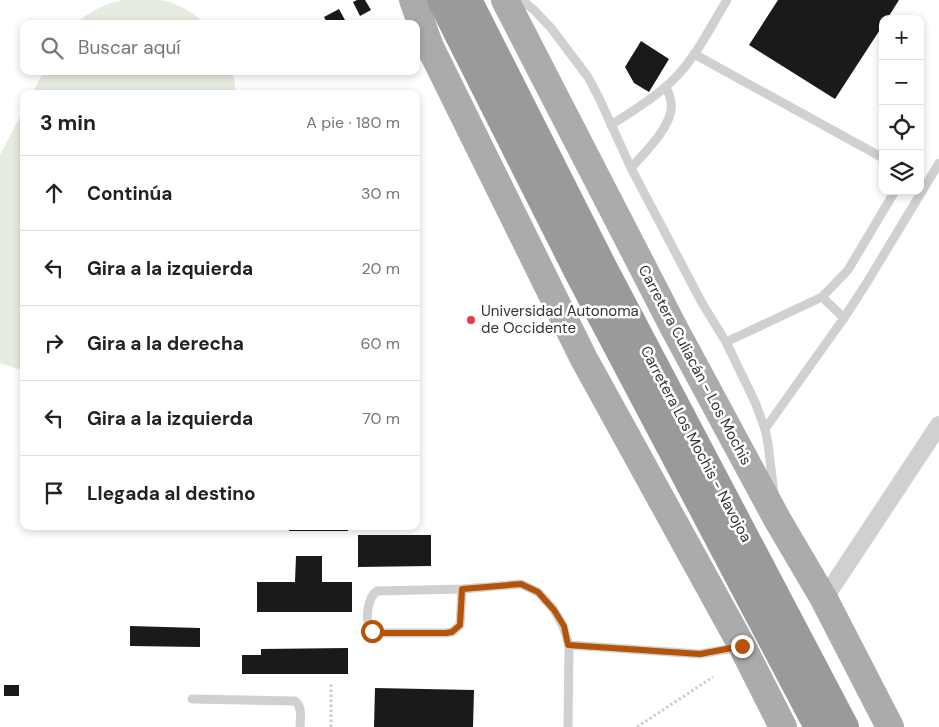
<!DOCTYPE html>
<html lang="es">
<head>
<meta charset="utf-8">
<style>
	:root { --surface:#fff; --page:#f2f2f2; --text:#222; --muted:#767676; --line:#e0e0e0 }
	body { margin:0; font-family:"DM Sans",sans-serif; background:var(--page); color:var(--text) }
	.controls { position:absolute; right:15px; top:15px; display:grid; overflow:hidden; border-radius:10px; box-shadow:0 2px 8px #0003 }
	.controls button { width:45px; height:45px; display:grid; place-items:center; padding:0; border:0; border-bottom:1px solid var(--line); background:var(--surface); color:var(--text); font:25px sans-serif }
	.stop { position:absolute; width:15px; height:15px; margin:-11px; border:4px solid #b45309; border-radius:50%; background:#fff }
	.stop.end { background:#b45309; border-color:#fff; box-shadow:0 1px 5px #0008 }
	.list { margin:0; padding:0; list-style:none }
	h2 { display:flex; justify-content:space-between; align-items:center; height:65px; margin:0; padding:0 20px; font-size:21px }
	h2 small { font-size:16px; font-weight:400; color:var(--muted) }
	.list li { display:grid; grid-template-columns:32px 1fr auto; gap:15px; align-items:center; box-sizing:border-box; height:75px; padding:0 20px; border-top:1px solid var(--line) }
	.list b { display:block; font-size:19px; white-space:nowrap }
	.list em { font-size:16px; font-style:normal; color:var(--muted) }
	.icon { flex:none; width:28px; height:28px; fill:none; stroke:currentColor; stroke-width:2; stroke-linecap:round; stroke-linejoin:round }
	.map { position:relative; flex:none; width:939px; height:727px; overflow:hidden }
	.search { position:absolute; background:var(--surface); box-shadow:0 2px 8px #0003; left:20px; top:20px; width:400px; height:55px; display:flex; align-items:center; gap:12px; box-sizing:border-box; padding:0 18px; border-radius:10px; color:var(--muted); font-size:19px }
	.panel { position:absolute; background:var(--surface); box-shadow:0 2px 8px #0003; left:20px; top:90px; width:400px; height:440px; border-radius:10px }
	.map>svg:first-child { display:block }
	.green { fill:#e6ecdf }
	.building { fill:#1a1a1a }
	.lines { fill:none; stroke-linecap:round; stroke-linejoin:round }
	.path { stroke:#cdcdcd; stroke-width:3; stroke-dasharray:2.5 2.5; stroke-linecap:butt }
	.lane { stroke:#d0d0d0; stroke-width:9 }
	.street { stroke:#d0d0d0; stroke-width:18 }
	.primary { stroke:#ababab; stroke-width:28 }
	.highway { stroke:#9a9a9a; stroke-width:28 }
	.route { stroke:#b45309; stroke-width:6 }
	.poi-dot { fill:#e63946; stroke:#fff; stroke-width:2 }
	.labels { text-anchor:middle; dominant-baseline:central; stroke-width:5; stroke-linejoin:round; paint-order:stroke }
	.poi-label { font-size:15px; fill:#333; stroke:#fff; text-anchor:start }
	.street-label { font-size:15px; fill:#333; stroke:#fff }
</style>
</head>
<body>
<div class="map">
<svg width="939" height="727" viewBox="0 0 939 727">
	<rect width="100%" height="100%" fill="#fff"/>
	<!-- green -->
	<g class="green">
		<path d="M 122,0 C 134,0 149,0 161,0 C 178,3 193,13 206,24 L 75,24 C 89,12 104,4 122,0 Z"/>
		<path d="M 44,71 L 233,71 L 236,94 L 32,94 Z"/>
		<path d="M 24,109 L 24,371 L 0,363 L 0,155 Z"/>
	</g>
	<!-- building -->
	<g class="building">
		<path d="M 357,0 L 365,0 L 371,10 L 360,16 L 353,2 Z"/>
		<path d="M 778,0 L 899,0 L 887,19 L 883,19 L 883,25 L 835,99 L 749,45 Z"/>
		<path d="M 339,9 L 346,22 L 344,24 L 328,24 L 324,17 Z"/>
		<path d="M 641,41 L 669,59 L 649,92 L 634,83 L 625,67 Z"/>
		<rect x="289" y="526" width="59" height="5"/>
		<path d="M 358,535 L 431,535 L 431,566 L 358,567 Z"/>
		<path d="M 296,556 L 322,556 L 322,582 L 352,582 L 352,612 L 257,612 L 257,582 L 295,582 Z"/>
		<path d="M 130,626 L 200,628 L 200,647 L 130,646 Z"/>
		<path d="M 348,648 L 348,674 L 242,674 L 242,655 L 261,655 L 261,649 Z"/>
		<rect x="4" y="685" width="15" height="11"/>
		<path d="M 375,688 L 474,690 L 473,727 L 374,727 Z"/>
	</g>
	<g class="lines">
		<!-- path -->
		<g class="path">
			<path d="M 331,727 L 331,683"/>
			<path d="M 637,727 L 713,677"/>
		</g>
		<!-- lane -->
		<g class="lane">
			<path d="M 518,0 L 524,2 L 534,10 L 551,28 L 588,77 L 599,98 L 631,168 L 702,303 L 726,342 L 755,402 L 765,429 L 768,444 L 774,493"/>
			<path d="M 694,54 L 883,158"/>
			<path d="M 611,125 C 631,112 659,95 676,77 C 697,55 711,26 727,0"/>
			<path d="M 631,168 C 644,153 675,124 671,102 C 670,97 668,91 666,87"/>
			<path d="M 822,297 L 844,318"/>
			<path d="M 726,342 L 822,297 L 848,270 L 895,191"/>
			<path d="M 765,429 L 844,318 L 866,284 L 939,163"/>
			<path d="M 462,589 L 460,625 L 452,632 L 446,633 L 377,633 C 374,632 373,631 371,629 C 364,620 368,597 377,591 L 462,589 L 521,584 L 538,592 L 554,610 L 563,626 L 569,645 L 568,727"/>
			<path d="M 569,645 L 700,654 L 740,647"/>
			<path d="M 192,699 L 295,701 C 303,707 300,718 300,727"/>
		</g>
		<!-- street -->
		<path class="street" d="M 824,599 L 939,425"/>
		<!-- primary -->
		<g class="primary">
			<path d="M 413,0 L 430,47 L 584,359 L 742,646 L 783,727"/>
			<path d="M 505,0 L 674,328 L 777,519 L 824,599 L 890,727"/>
		</g>
		<!-- highway -->
		<g class="highway">
			<path d="M 441,0 L 580,276 L 818,727"/>
			<path d="M 468,0 L 602,265 L 845,727"/>
		</g>
	</g>
	<g class="lines">
		<!-- route -->
		<path class="route" d="M 372,631 L 377,633 L 446,633 L 452,632 L 460,625 L 462,589 L 521,584 L 538,592 L 554,610 L 564,626 L 568,645 L 700,654 L 742,646"/>
	</g>
	<!-- markers -->
	<circle class="poi-dot" cx="471" cy="320" r="5"/>
	<g class="labels">
		<!-- poi labels -->
		<g class="poi-label">
			<text x="481" y="311">Universidad Autonoma<tspan x="481" dy="17">de Occidente</tspan></text>
		</g>
		<!-- street labels -->
		<g class="street-label">
			<text transform="translate(695 365) rotate(62)">Carretera Culiacán - Los Mochis</text>
			<text transform="translate(696 444) rotate(62)">Carretera Los Mochis - Navojoa</text>
		</g>
	</g>
</svg>
<div class="controls">
<button>+</button>
<button>−</button>
<button><svg class="icon" aria-label="locate" viewBox="0 0 24 24"><circle cx="12" cy="12" r="6"/><path d="M12 2v4M12 18v4M2 12h4M18 12h4"/></svg></button>
<button><svg class="icon" aria-label="layers" viewBox="0 0 24 24"><path d="M12 4l9 5-9 5-9-5zM3 14l9 5 9-5"/></svg></button>
</div>
<div class="stop" style="left:372px;top:631px"></div>
<div class="stop end" style="left:742px;top:646px"></div>
<div class="search"><svg class="icon" aria-label="search" viewBox="0 0 24 24"><circle cx="10" cy="10" r="6"/><path d="M15 15l6 6"/></svg>Buscar aquí</div>
<section class="panel">
<h2>3 min<small>A pie · 180 m</small></h2>
<ul class="list">
<li><svg class="icon" aria-label="ahead" viewBox="0 0 24 24"><path d="M12 20V5M6 11l6-6 6 6"/></svg><div><b>Continúa</b></div><em>30 m</em></li>
<li><svg class="icon" aria-label="left" viewBox="0 0 24 24"><path d="M17 20v-9H6M10 6l-5 5 5 5"/></svg><div><b>Gira a la izquierda</b></div><em>20 m</em></li>
<li><svg class="icon" aria-label="right" viewBox="0 0 24 24"><path d="M7 20v-9h11M14 6l5 5-5 5"/></svg><div><b>Gira a la derecha</b></div><em>60 m</em></li>
<li><svg class="icon" aria-label="left" viewBox="0 0 24 24"><path d="M17 20v-9H6M10 6l-5 5 5 5"/></svg><div><b>Gira a la izquierda</b></div><em>70 m</em></li>
<li><svg class="icon" aria-label="arrive" viewBox="0 0 24 24"><path d="M6 21V4h12l-3 4 3 4H6"/></svg><div><b>Llegada al destino</b></div></li>
</ul>
</section>
</div>
</body>
</html>
